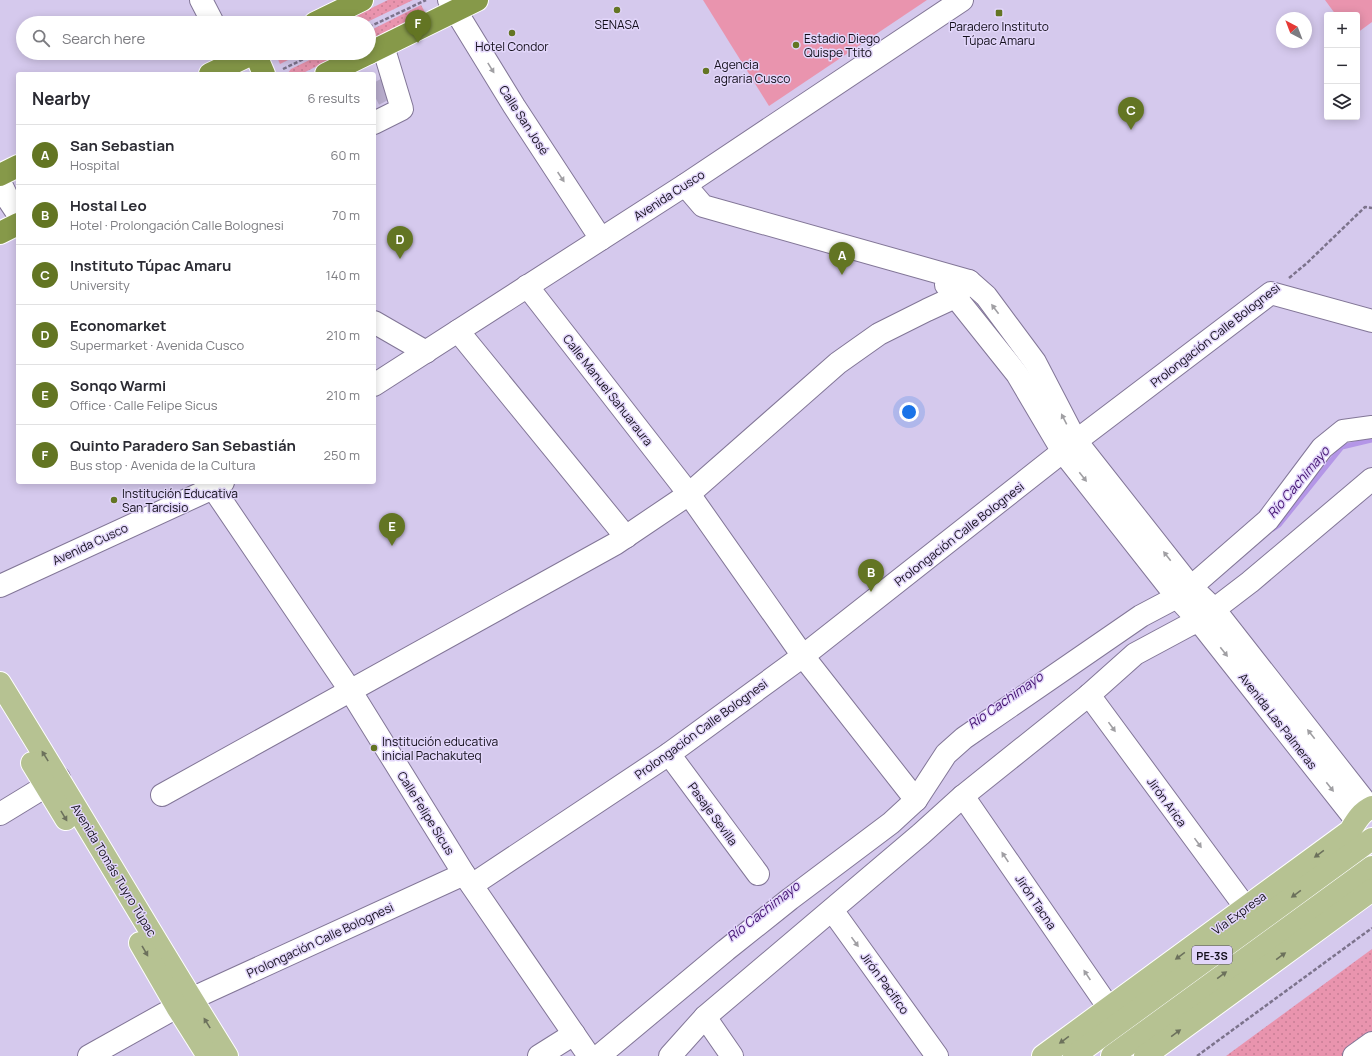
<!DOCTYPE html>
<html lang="en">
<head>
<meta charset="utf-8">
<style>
	:root { --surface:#fff; --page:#f7f7f7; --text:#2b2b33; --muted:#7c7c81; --line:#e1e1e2; --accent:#637523 }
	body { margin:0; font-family:Manrope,sans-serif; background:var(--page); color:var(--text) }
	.controls { position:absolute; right:12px; top:12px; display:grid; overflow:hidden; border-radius:4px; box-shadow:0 2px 10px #0003 }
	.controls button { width:36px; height:36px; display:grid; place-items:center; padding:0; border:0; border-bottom:1px solid var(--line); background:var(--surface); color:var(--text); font:20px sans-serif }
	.compass { position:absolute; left:1276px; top:12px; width:36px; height:36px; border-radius:50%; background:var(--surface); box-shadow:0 2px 10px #0003; rotate:318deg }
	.you { position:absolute; left:909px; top:412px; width:14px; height:14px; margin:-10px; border:3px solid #fff; border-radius:50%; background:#1a73e8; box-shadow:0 0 0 6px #1a73e833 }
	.badge { display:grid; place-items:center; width:26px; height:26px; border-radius:50%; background:var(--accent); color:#fff; font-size:13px; font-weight:700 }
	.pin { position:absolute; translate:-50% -33px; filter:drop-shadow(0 1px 2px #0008) }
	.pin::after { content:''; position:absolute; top:21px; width:14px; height:12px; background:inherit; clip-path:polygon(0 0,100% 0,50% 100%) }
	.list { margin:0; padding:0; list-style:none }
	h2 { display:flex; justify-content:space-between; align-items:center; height:52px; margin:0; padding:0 16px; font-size:17px }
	h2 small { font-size:13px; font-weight:400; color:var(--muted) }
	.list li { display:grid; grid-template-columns:26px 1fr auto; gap:12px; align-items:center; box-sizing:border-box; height:60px; padding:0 16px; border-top:1px solid var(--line) }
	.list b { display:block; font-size:15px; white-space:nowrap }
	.list p { margin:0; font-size:13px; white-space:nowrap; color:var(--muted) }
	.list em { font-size:13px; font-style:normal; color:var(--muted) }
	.icon { flex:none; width:22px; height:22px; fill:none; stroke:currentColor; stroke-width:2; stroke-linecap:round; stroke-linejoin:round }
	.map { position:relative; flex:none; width:1372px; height:1056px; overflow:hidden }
	.search { position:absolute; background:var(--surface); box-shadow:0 2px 10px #0003; left:16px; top:16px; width:360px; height:44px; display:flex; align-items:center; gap:10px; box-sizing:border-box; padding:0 14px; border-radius:22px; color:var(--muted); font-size:15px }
	.panel { position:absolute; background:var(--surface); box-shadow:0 2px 10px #0003; left:16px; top:72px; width:360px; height:412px; border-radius:4px }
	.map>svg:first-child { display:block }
	.grass { fill:url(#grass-dots) }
	.pitch { fill:#e994ae }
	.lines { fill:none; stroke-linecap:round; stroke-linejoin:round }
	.stream { stroke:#b496e7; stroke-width:5 }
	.minor-tunnel { stroke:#b8adcd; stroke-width:22; stroke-dasharray:22 11; stroke-linecap:butt }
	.minor-casing { stroke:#827697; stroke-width:24 }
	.major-casing { stroke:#fff; stroke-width:24 }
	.highway-casing { stroke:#fff; stroke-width:24 }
	.path { stroke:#7c738c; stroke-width:2.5; stroke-dasharray:4 2; stroke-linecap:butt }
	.minor { stroke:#fff; stroke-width:22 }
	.major { stroke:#b6c292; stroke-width:22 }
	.highway { stroke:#869949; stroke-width:22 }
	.oneway { fill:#a09fa3 }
	.oneway2 { fill:#6c715c }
	.poi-dot { fill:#637523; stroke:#e2d6fa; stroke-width:1.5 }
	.labels { text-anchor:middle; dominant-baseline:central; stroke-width:3; stroke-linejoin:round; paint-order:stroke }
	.shield { fill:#e2d6fa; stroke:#504a5d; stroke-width:1 }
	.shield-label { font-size:11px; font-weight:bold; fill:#120e1a }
	.poi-label { font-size:12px; fill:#120e1a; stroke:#e2d6fa; text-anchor:start }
	.street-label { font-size:12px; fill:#120e1a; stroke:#e2d6fa }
	.water-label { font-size:13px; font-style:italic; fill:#3f0d6d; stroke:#e2d6fa }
</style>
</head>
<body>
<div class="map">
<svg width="1372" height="1056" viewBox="0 0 1372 1056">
	<defs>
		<pattern id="grass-dots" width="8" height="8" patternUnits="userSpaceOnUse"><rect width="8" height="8" fill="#e994ae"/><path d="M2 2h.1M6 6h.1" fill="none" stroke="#c77e95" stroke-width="1.8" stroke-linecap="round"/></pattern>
	</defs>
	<rect width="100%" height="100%" fill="#d5c9ed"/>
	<!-- grass -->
	<g class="grass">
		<path d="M 388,0 L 413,0 L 365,23 L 341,23 Z"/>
		<path d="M 421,5 L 426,14 L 369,41 L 369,31 Z"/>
		<path d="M 280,53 L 302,53 L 280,64 L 276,55 Z"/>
		<path d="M 324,53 L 344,53 L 301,74 L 287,74 L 291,69 Z"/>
		<path d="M 1372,949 L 1372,1056 L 1226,1056 Z"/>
	</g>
	<!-- pitch -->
	<g class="pitch">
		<path d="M 703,0 L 927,0 L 769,106 Z"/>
		<path d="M 1325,0 L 1372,0 L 1372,22 L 1357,33 L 1357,15 L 1336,15 Z"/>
	</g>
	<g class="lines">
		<!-- stream -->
		<path class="stream" d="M 1273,529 L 1279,525 L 1342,447 L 1372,440"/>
		<!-- minor-tunnel -->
		<path class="minor-tunnel" d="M 374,95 L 395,84"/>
		<!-- minor casing -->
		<g class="minor-casing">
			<g id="minor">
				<path d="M 201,0 L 213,23"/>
				<path d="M 449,0 L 514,106 L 601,239"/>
				<path d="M 374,123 L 402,109 L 383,46"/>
				<path d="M 0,182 L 8,199 L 18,214"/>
				<path d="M 685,185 L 703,206 L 969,281 L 986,296 L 1035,362 L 1076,441 L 1191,587 L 1214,609 L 1370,808"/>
				<path d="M 946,285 L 1017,374 L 1063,452 L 1177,597 L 1199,621 L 1356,820"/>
				<path d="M 527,286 L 689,494 L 803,656 L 916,800"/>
				<path d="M 374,322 L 426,352"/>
				<path d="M 458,331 L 626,537"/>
				<path d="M 374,385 L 685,185 L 962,0"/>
				<path d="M 213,488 L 350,690 L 464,874 L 589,1056"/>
				<path d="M 0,586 L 213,488 L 223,482"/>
				<path d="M 1089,695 L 1246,908"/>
				<path d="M 669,754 L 758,874"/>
				<path d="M 162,795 L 615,544 L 689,494 L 838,363 L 879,334 L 927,310 L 955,297 L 969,281"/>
				<path d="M 963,796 L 1109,1008"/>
				<path d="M 0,814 L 59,778"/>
				<path d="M 472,885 L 669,754 L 803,656 L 1076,441 L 1271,293 L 1372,321"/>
				<path d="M 832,910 L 937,1056"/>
				<path d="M 705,1017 L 732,1056"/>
				<path d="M 89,1056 L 191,999 L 464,874"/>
				<path d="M 539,1056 L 574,1034"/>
				<path d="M 599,1056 L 726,950 L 790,899 L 891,823 L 916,800 L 946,754 L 964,738 L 1141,616 L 1177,597 L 1191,587 L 1268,520 L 1322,448 L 1343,431 L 1372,427"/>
				<path d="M 670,1056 L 705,1017 L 921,834 L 963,796 L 1089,695 L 1135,654 L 1189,625 L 1199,621 L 1250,582 L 1372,479"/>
				<path d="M 1354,1056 L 1372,1043"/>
			</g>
		</g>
		<!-- major casing -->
		<g class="major-casing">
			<g id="major">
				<path d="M 0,683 C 77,807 150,933 227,1056"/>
				<path d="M 32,763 L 66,819"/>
				<path d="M 140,943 L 177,1007 L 208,1056"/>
				<path d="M 1043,1056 L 1350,831 C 1356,821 1361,812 1372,807"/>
				<path d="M 1074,1056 L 1372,839"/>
				<path d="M 1112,1056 L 1372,867"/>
				<path d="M 1145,1056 L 1372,890"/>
			</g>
		</g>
		<!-- highway casing -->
		<g class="highway-casing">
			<g id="highway">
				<path d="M 315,23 L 362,0"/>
				<path d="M 255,53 L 264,74"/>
				<path d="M 369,53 L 477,0"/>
				<path d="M 210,74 L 254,53"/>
				<path d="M 326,74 L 369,53"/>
				<path d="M 0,175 L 18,166"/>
				<path d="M 0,233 L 18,224"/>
			</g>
		</g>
		<!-- path -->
		<g class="path">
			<path d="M 369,27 L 426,0"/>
			<path d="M 283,69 L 316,53"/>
			<path d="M 1289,278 L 1307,263 L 1365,207 L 1372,208"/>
			<path d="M 1197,1056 L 1372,928"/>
		</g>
		<!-- minor -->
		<use href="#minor" class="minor"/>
		<!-- major -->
		<use href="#major" class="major"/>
		<!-- highway -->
		<use href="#highway" class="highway"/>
	</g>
	<!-- one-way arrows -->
	<defs><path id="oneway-solid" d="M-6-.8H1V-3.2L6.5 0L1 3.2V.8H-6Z"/></defs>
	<g class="oneway">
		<use href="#oneway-solid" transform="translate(491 68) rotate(58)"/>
		<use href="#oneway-solid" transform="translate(561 177) rotate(56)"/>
		<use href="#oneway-solid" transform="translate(995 309) rotate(-127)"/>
		<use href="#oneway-solid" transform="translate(1064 419) rotate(-117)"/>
		<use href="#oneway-solid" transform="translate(1083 477) rotate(52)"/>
		<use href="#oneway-solid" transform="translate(1167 556) rotate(-128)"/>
		<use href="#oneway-solid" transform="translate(1224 652) rotate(52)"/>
		<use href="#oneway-solid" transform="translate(1112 727) rotate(54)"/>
		<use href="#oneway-solid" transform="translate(1311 734) rotate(-128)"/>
		<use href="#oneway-solid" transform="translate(1330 787) rotate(52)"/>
		<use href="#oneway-solid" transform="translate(1198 843) rotate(54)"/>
		<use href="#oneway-solid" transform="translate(1005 857) rotate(-124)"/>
		<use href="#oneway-solid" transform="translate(855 942) rotate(54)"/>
		<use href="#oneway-solid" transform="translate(1087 975) rotate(-124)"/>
	</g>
	<g class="oneway2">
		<use href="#oneway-solid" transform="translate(45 756) rotate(-122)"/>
		<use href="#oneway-solid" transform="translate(64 816) rotate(59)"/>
		<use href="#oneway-solid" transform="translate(1319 854) rotate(144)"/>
		<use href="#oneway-solid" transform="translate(1296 894) rotate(144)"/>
		<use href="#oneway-solid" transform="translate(145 951) rotate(60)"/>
		<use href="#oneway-solid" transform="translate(1180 956) rotate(144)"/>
		<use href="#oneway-solid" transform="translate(1281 956) rotate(-36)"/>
		<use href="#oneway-solid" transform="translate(1222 975) rotate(-36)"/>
		<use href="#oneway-solid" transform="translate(207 1023) rotate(-122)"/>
		<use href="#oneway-solid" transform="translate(1176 1033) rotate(-36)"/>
		<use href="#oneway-solid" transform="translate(1064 1040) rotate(144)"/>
	</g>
	<!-- markers -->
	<g class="poi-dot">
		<circle cx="617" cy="10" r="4"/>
		<rect x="995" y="9" width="8" height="8" rx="2"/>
		<circle cx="512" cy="33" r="4"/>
		<circle cx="796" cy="45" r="4"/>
		<circle cx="706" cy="71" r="4"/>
		<circle cx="114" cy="500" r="4"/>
		<circle cx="374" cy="748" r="4"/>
	</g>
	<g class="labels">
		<!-- shield labels -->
		<rect class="shield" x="1192" y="946" width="40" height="18" rx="3"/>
		<g class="shield-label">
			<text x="1212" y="955">PE-3S</text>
		</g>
		<!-- poi labels -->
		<g class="poi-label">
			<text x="617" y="24" text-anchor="middle">SENASA</text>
			<text x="999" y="26" text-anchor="middle">Paradero Instituto<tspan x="999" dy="14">Túpac Amaru</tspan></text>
			<text x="804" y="38">Estadio Diego<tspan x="804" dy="14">Quispe Ttito</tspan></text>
			<text x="512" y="46" text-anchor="middle">Hotel Condor</text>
			<text x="714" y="64">Agencia<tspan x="714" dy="14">agraria Cusco</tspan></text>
			<text x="122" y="493">Institución Educativa<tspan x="122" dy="14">San Tarcisio</tspan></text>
			<text x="382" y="741">Institución educativa<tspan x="382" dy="14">inicial Pachakuteq</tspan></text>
		</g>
		<!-- street labels -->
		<g class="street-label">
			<text transform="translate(524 120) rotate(57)">Calle San José</text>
			<text transform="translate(669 195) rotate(-33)">Avenida Cusco</text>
			<text transform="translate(1215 335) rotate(-38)">Prolongación Calle Bolognesi</text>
			<text transform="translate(608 390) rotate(52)">Calle Manuel Sahuaraura</text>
			<text transform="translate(959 534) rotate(-38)">Prolongación Calle Bolognesi</text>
			<text transform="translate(90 544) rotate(-25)">Avenida Cusco</text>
			<text transform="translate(1278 721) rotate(52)">Avenida Las Palmeras</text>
			<text transform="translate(701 729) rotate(-36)">Prolongación Calle Bolognesi</text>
			<text transform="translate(1167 802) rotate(54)">Jirón Arica</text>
			<text transform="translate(426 813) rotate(58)">Calle Felipe Sicus</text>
			<text transform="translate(713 814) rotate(54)">Pasaje Sevilla</text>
			<text transform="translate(114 870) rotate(59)">Avenida Tomás Tuyro Túpac</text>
			<text transform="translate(1036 902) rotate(56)">Jirón Tacna</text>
			<text transform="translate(1239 913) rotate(-36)">Vía Expresa</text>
			<text transform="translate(320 940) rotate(-25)">Prolongación Calle Bolognesi</text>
			<text transform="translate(885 983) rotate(54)">Jirón Pacifico</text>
		</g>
		<!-- water labels -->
		<g class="water-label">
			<text transform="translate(1298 482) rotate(-50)">Río Cachimayo</text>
			<text transform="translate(1005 700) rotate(-35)">Río Cachimayo</text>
			<text transform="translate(763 911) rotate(-38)">Río Cachimayo</text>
		</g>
	</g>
</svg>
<div class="controls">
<button>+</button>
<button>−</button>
<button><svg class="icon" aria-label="layers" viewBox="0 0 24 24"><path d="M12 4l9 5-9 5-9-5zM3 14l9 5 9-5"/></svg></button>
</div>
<svg class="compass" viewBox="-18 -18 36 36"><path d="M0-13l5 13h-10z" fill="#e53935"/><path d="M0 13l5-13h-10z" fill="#7c7c81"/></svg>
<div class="you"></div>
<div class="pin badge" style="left:842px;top:275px">A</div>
<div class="pin badge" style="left:871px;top:592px">B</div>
<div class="pin badge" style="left:1131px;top:130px">C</div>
<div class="pin badge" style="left:400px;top:259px">D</div>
<div class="pin badge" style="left:392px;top:546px">E</div>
<div class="pin badge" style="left:418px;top:43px">F</div>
<div class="search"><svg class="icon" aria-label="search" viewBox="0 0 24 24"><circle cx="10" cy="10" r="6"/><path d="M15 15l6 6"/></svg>Search here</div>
<section class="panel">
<h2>Nearby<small>6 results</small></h2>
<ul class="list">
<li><span class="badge">A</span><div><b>San Sebastian</b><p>Hospital</p></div><em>60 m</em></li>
<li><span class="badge">B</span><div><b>Hostal Leo</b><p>Hotel · Prolongación Calle Bolognesi</p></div><em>70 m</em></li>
<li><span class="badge">C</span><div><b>Instituto Túpac Amaru</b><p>University</p></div><em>140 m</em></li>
<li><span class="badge">D</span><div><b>Economarket</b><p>Supermarket · Avenida Cusco</p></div><em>210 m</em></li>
<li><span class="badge">E</span><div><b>Sonqo Warmi</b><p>Office · Calle Felipe Sicus</p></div><em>210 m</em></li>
<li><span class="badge">F</span><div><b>Quinto Paradero San Sebastián</b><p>Bus stop · Avenida de la Cultura</p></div><em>250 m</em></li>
</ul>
</section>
</div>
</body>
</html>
